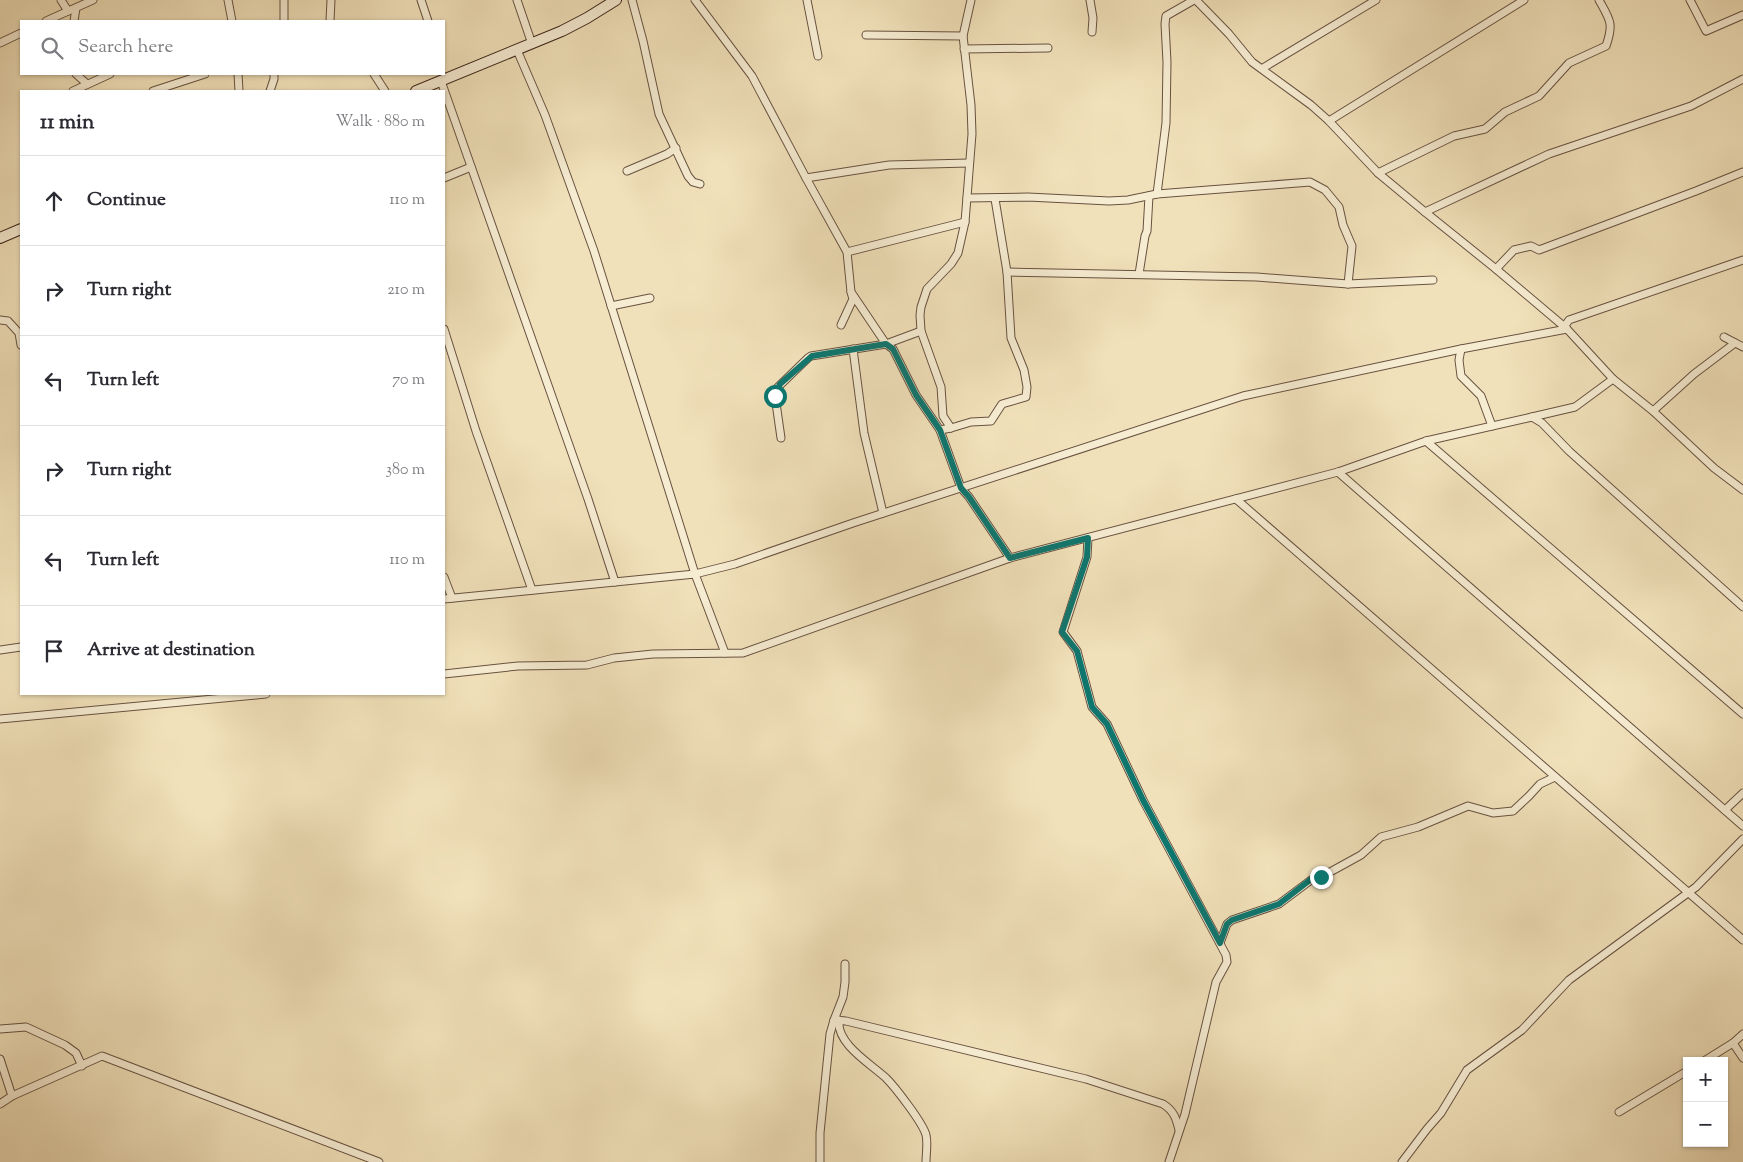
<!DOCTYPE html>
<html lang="en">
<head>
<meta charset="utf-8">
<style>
	:root { --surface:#fff; --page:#f7f7f7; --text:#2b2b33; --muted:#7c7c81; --line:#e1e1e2 }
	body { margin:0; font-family:"Sorts Mill Goudy",serif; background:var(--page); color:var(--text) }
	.controls { position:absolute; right:15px; bottom:15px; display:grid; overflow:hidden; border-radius:0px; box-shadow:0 1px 4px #0004 }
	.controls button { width:45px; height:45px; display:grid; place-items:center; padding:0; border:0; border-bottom:1px solid var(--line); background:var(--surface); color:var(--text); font:25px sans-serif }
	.stop { position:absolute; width:15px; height:15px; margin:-11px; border:4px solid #0f766e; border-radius:50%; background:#fff }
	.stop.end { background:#0f766e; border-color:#fff; box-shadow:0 1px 5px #0008 }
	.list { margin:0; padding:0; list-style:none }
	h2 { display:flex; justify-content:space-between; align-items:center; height:65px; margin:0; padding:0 20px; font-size:21px }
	h2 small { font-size:16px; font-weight:400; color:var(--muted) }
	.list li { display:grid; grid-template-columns:32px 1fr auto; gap:15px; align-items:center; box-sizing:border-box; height:90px; padding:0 20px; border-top:1px solid var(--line) }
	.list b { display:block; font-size:19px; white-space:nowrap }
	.list em { font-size:16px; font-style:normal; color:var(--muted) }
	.icon { flex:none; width:28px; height:28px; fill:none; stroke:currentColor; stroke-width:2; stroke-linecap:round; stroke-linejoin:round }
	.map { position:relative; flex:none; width:1743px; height:1162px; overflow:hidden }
	.search { position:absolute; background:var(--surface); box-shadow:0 1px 4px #0004; left:20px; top:20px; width:425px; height:55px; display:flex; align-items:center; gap:12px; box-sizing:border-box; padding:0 18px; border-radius:0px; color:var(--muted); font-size:19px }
	.panel { position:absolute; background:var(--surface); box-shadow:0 1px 4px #0004; left:20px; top:90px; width:425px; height:605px; border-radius:0px }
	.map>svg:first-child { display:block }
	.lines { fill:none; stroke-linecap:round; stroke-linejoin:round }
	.street-casing { stroke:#675240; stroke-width:9 }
	.secondary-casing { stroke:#392217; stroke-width:12 }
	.street { stroke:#f6ecd2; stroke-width:7 }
	.secondary { stroke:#f6ecd2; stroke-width:10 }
	.route { stroke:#0f766e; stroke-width:6 }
</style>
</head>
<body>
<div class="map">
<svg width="1743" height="1162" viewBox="0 0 1743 1162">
	<rect width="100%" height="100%" fill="#f1e1ba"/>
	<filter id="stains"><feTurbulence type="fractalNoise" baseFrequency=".004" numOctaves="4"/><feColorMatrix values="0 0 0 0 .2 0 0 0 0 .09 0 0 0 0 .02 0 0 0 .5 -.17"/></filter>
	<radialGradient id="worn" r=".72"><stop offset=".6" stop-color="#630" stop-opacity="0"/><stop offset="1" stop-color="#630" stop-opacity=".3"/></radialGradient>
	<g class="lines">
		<!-- street casing -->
		<g class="street-casing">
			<g id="street">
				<path d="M 61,0 L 68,11"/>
				<path d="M 228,0 L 232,21"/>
				<path d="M 284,0 L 284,21"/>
				<path d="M 421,0 L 428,21"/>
				<path d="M 517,0 L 532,44"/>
				<path d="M 632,0 L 643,41 L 659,114 L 688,176 L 693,182 L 700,184"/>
				<path d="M 695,0 L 752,76 L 806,178 L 847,252 L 851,292 L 886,344 L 893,349 L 916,395 L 940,430 L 961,488 L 969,497 L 1010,558"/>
				<path d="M 807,0 L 818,56"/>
				<path d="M 1090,0 L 1093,18 L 1092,32"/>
				<path d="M 1196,0 L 1229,34 L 1252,62 L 1311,105 L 1329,121 L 1378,173 L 1425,212 L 1549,154 L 1691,106 L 1743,79"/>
				<path d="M 1690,0 L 1706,31 L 1743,15"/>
				<path d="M 46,21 L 93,0"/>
				<path d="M 74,21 L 76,8"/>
				<path d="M 330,21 L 331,0"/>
				<path d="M 866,35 L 963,36"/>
				<path d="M 0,43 L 21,33"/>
				<path d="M 964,49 L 1048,48"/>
				<path d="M 517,50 L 545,115 L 594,251 L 695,574 L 725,653"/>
				<path d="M 1263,68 L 1376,0"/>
				<path d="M 76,74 L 87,84"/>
				<path d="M 238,74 L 239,91"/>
				<path d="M 374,74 L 385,91"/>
				<path d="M 441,81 L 588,499 L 615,582"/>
				<path d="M 73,91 L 110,74"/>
				<path d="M 153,91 L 205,74"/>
				<path d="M 270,91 L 274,79 L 274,74"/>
				<path d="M 1329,121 L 1524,0"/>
				<path d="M 627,171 L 667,154 L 676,148"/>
				<path d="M 1378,173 L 1454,136 L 1485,129 L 1505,112 L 1539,96 L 1569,63 L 1606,46 C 1614,23 1610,20 1599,0"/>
				<path d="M 444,178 L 471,167"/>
				<path d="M 806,178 L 889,165 L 969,163"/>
				<path d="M 1157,194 L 1166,123 L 1167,62 L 1165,24 L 1166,16 L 1194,0"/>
				<path d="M 967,198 L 1028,197 L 1109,201 L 1128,200 L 1157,194 L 1310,182 L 1325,190 L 1339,207 L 1343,225 L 1352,246 L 1348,284"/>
				<path d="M 1425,212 L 1496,269 L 1567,329 L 1613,379 L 1653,411 L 1714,468 L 1743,490"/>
				<path d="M 847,252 L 965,222"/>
				<path d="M 1496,269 L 1514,250 L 1531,246 L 1539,250 L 1696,191 L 1743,172"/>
				<path d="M 1007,272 L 1257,277 L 1348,284 L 1433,280"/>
				<path d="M 1139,274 L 1145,236 L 1147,231 L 1149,196"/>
				<path d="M 611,306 L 650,298"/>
				<path d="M 0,320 L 8,321 L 19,333 L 21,345"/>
				<path d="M 841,325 L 853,299 L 851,292"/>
				<path d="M 1564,327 L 1569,320 L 1743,260"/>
				<path d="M 444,329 L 476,431 L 532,590"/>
				<path d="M 1724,337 L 1743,347"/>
				<path d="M 853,349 L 864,433 L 883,513"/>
				<path d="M 1461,349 L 1459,360 L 1461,376 L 1481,396 L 1492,426"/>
				<path d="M 1653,411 L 1694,374 L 1735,343"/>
				<path d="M 1532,417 L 1575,407 L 1613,379"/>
				<path d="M 951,428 L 971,422 L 991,421 L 1002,404 L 1026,397 L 1027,387 L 1024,370 L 1011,338 L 1007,272 L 995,199"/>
				<path d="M 940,430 L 951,428 L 943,416 L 941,387 L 921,331 L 920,315 L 921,307 L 927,289 L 951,264 L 958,253 L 965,222 L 972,134 L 971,105 L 963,36 L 971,0"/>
				<path d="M 781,438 L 775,396 L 777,388 L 808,358 L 811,356 L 886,344 L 921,331"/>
				<path d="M 1426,441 L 1743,714"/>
				<path d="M 1338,472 L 1743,826"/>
				<path d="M 1236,499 L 1743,940"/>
				<path d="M 1088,538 L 1087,557 L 1063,632 L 1077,651 L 1092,707 L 1107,724 L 1143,800 L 1226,955 L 1227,962 L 1216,982 L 1185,1114 L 1169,1162"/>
				<path d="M 444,577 L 452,598"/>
				<path d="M 444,599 L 695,574 L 735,564 L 853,523 L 1243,396 L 1461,349 L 1567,329"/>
				<path d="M 0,650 L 21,647"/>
				<path d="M 444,674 L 518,666 L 587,665 L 614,658 L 653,654 L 743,653 L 1010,558 L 1338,472 L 1426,441 L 1532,417 L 1542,423 L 1569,451 L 1743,607"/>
				<path d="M 0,719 L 266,694"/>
				<path d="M 1725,810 L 1743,793"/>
				<path d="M 1220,943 L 1227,924 L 1232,920 L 1279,904 L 1311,880 L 1321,877 L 1361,855 L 1381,837 L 1418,827 L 1468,806 L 1493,813 L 1513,811 L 1529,796 L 1540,784 L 1555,777"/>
				<path d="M 834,1020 L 843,997 L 845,982 L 845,964"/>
				<path d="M 839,1020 C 836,1044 871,1064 886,1078 C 895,1087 923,1123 926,1135 C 928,1143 926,1153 926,1162"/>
				<path d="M 0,1029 L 26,1027 L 65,1045 L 76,1053 L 82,1066"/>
				<path d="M 1733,1043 L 1743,1058"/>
				<path d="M 0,1059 L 12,1096"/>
				<path d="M 1704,1061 L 1733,1043 L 1743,1034"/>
				<path d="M 0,1104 L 12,1096 L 102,1056 L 379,1162"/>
				<path d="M 1619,1112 L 1687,1071"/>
				<path d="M 820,1162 L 820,1133 L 830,1034 L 834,1020 L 846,1021 L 1086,1079 L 1163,1104 C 1174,1111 1176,1118 1179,1130"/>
				<path d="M 1402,1162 L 1427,1129 L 1441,1113 L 1467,1070 L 1522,1030 L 1569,980 L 1696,887 L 1743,839"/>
			</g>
		</g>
		<!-- secondary casing -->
		<g class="secondary-casing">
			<g id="secondary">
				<path d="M 416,91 L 562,31 L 587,18 L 616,0"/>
				<path d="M 0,238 L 21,229"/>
			</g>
		</g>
		<!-- street -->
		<use href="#street" class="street"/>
		<!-- secondary -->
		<use href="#secondary" class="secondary"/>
	</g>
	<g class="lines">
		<!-- route -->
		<path class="route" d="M 775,396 L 780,384 L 812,356 L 886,344 L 893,349 L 916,395 L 940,430 L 961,488 L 969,497 L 1010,558 L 1088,538 L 1087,557 L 1062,632 L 1077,651 L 1092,707 L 1107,724 L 1143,800 L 1220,943 L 1227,924 L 1232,920 L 1279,904 L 1310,880 L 1321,877"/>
	</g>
	<rect width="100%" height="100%" filter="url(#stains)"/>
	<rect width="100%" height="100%" fill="url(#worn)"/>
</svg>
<div class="controls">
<button>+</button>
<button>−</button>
</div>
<div class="stop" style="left:775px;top:396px"></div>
<div class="stop end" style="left:1321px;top:877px"></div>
<div class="search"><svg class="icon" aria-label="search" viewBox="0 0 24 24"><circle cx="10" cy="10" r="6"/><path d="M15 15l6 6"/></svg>Search here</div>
<section class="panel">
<h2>11 min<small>Walk · 880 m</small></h2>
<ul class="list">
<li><svg class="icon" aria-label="ahead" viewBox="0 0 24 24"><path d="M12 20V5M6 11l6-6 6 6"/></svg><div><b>Continue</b></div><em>110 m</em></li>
<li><svg class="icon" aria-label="right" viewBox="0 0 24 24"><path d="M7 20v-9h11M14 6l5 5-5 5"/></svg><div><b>Turn right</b></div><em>210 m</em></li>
<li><svg class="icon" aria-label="left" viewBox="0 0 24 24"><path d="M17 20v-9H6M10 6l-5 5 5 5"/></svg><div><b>Turn left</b></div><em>70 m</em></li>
<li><svg class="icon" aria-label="right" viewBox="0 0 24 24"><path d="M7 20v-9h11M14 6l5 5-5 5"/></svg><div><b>Turn right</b></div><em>380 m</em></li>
<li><svg class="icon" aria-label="left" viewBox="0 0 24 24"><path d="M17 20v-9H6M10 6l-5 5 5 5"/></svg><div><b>Turn left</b></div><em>110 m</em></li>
<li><svg class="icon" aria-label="arrive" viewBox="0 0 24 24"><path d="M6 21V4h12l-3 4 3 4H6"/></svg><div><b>Arrive at destination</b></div></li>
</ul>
</section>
</div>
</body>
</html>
